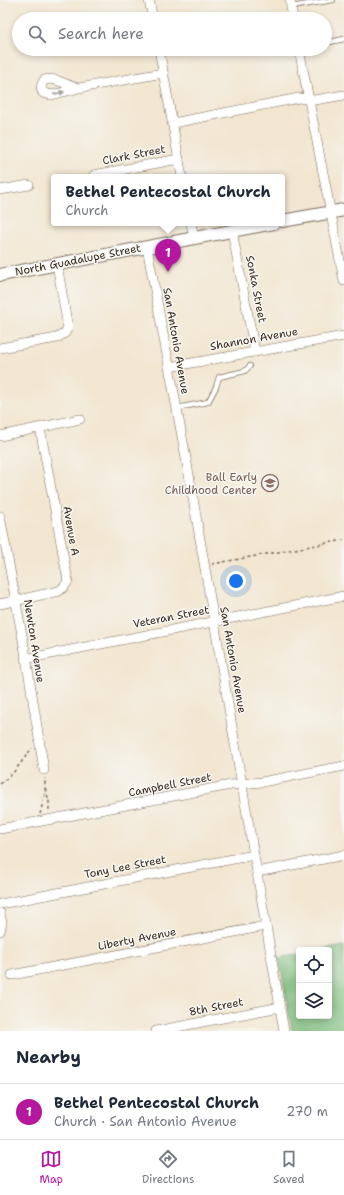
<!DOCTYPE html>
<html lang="en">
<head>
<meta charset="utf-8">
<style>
	:root { --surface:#fff; --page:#f2f2f3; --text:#1f2937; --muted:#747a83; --line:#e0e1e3; --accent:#b5179e }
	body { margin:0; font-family:"Shantell Sans",sans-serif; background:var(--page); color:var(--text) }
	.controls { position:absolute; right:12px; bottom:12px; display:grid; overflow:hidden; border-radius:4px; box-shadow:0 2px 6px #0003 }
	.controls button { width:36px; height:36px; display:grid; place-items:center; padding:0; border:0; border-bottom:1px solid var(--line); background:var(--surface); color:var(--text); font:20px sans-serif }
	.you { position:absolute; left:236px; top:581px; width:14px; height:14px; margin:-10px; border:3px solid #fff; border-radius:50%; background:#1a73e8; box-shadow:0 0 0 6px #1a73e833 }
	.badge { display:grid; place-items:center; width:26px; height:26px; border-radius:50%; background:var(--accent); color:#fff; font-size:13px; font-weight:700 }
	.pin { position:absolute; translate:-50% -33px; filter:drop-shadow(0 1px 2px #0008) }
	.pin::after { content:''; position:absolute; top:21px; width:14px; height:12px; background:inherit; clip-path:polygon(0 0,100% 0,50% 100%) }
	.popup { position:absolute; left:51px; top:174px; width:234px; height:52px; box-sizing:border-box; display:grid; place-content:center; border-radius:4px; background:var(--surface); filter:drop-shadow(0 1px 3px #0005); font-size:13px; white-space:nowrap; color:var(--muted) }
	.popup b { font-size:15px; color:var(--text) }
	.popup::after { content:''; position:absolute; left:50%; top:100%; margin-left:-8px; border:8px solid transparent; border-top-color:var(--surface) }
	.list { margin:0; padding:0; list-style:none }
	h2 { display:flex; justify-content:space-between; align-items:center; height:52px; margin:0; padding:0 16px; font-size:17px }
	h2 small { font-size:13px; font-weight:400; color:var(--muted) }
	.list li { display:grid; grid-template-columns:26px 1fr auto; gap:12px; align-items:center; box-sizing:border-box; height:56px; padding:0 16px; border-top:1px solid var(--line) }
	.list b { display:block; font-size:15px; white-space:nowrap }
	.list p { margin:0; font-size:13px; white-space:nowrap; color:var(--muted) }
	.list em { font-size:13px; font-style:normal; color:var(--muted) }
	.icon { flex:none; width:22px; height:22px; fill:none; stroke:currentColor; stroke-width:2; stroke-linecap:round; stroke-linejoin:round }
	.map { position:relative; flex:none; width:344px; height:1031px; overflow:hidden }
	.search { position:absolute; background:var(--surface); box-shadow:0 2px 6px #0003; left:12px; right:12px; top:12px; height:44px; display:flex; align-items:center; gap:10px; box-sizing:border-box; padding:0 14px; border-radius:22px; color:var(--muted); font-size:15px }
	.sheet { height:108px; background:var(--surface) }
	nav { display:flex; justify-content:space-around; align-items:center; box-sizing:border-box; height:56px; border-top:1px solid var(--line); background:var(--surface); font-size:11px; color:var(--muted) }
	nav a { display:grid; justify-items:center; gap:2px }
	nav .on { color:var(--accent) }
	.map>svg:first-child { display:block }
	.forest { fill:#7ebc7b; stroke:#5c734c }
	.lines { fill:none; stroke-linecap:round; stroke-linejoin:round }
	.lane-casing { stroke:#7b6c5c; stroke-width:6 }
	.street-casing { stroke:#7b6c5c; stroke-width:10 }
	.secondary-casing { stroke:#7b6c5c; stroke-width:14 }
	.path { stroke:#7b6c5c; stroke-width:1.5; stroke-dasharray:3 3; stroke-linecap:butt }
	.lane { stroke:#fff; stroke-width:4.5 }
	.street { stroke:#fff; stroke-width:9 }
	.secondary { stroke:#fff; stroke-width:12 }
	.oneway { fill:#a79f9a }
	.labels { text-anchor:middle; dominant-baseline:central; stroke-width:3; stroke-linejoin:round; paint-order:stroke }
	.street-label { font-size:11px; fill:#3b2a1e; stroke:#f6f6f2 }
	.education-label { font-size:11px; fill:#785e54; stroke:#f6f6f2; text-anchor:end }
</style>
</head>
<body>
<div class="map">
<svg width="344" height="1031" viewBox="0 0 344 1031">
	<rect width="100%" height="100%" fill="#f6f6f2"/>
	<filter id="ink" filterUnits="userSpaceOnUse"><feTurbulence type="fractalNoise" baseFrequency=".025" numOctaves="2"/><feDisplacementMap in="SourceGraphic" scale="8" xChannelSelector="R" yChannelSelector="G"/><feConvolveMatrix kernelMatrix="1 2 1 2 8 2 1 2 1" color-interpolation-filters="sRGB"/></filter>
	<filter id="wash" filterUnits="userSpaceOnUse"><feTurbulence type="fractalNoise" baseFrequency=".012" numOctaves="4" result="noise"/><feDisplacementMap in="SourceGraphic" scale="16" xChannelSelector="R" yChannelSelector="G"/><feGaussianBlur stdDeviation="0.9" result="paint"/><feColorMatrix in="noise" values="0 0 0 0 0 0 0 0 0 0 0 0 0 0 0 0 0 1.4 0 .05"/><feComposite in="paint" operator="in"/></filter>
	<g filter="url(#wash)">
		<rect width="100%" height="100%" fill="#f2e6d0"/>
		<!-- forest -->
		<path class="forest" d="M 344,946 L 344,1031 L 292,1031 L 279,958 L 299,954 L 299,1016 L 329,1016 L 329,950 L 322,950 Z"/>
	</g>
	<g filter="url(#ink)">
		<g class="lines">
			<!-- lane casing -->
			<g class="lane-casing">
				<g id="lane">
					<path d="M 291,7 L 333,0"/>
					<path d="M 325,43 L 344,39"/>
					<path d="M 177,408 L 208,402 L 216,387 L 219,377 L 245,371 L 250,366"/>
				</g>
			</g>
			<!-- street casing -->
			<g class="street-casing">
				<g id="street">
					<path d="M 149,0 L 153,19"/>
					<path d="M 290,0 L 293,19"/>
					<path d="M 159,49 L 182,177"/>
					<path d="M 299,49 L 344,281"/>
					<path d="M 79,88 C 67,87 57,76 44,80 C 41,85 40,88 43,93 L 52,95 L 79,88 L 163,73"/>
					<path d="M 173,123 L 299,98 L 315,100 L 344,95"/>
					<path d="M 94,175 L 179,159"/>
					<path d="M 0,190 L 29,185"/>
					<path d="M 191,223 L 194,238"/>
					<path d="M 232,231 L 255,352"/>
					<path d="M 147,247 L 188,469 L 284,1031"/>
					<path d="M 0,348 L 57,338 L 65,333 L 68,327 L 67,322 L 57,264"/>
					<path d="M 169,367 L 344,336"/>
					<path d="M 0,436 L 80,419"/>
					<path d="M 0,516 L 25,651 L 44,770"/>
					<path d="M 0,604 L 59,591 L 64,587 L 68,581 L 40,428"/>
					<path d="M 25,659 L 344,596"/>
					<path d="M 0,829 L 231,785 L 262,782 L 344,766"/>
					<path d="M 257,872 L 344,855"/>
					<path d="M 0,904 L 254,855"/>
					<path d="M 0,913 L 2,923 L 0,931"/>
					<path d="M 12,975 L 266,926"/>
					<path d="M 156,1031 L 280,1007"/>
				</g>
			</g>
			<!-- secondary casing -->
			<g class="secondary-casing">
				<g id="secondary">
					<path d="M 282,221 L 344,210"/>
					<path d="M 0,275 L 274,223"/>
				</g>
			</g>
			<!-- path -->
			<g class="path">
				<path d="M 212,564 L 344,540"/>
				<path d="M 0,784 L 13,773 L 32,748"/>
				<path d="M 46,789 L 49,802 L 49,811"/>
				<path d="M 40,814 L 45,794 L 45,778"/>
			</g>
			<!-- lane -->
			<use href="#lane" class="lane"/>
			<!-- street -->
			<use href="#street" class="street"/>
			<!-- secondary -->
			<use href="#secondary" class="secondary"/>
		</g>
		<!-- one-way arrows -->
		<defs><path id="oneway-solid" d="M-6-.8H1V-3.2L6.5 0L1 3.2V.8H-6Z"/></defs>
		<use class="oneway" href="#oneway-solid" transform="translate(59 93) rotate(-13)"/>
	</g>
	<!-- icons -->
	<defs>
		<g id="school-ring" transform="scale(0.9)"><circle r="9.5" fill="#f6f6f2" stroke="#8d6e63" stroke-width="1.5"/><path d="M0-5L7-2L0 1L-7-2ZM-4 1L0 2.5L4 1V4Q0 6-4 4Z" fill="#8d6e63"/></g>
	</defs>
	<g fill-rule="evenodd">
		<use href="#school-ring" x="270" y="483"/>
	</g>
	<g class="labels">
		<!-- street labels -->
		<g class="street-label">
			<text transform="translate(134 155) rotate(-11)">Clark Street</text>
			<text transform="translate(78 260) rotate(-11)">North Guadalupe Street</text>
			<text transform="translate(256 289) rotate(79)">Sonka Street</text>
			<text transform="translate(254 339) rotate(-10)">Shannon Avenue</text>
			<text transform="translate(176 341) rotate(80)">San Antonio Avenue</text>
			<text transform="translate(71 531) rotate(80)">Avenue A</text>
			<text transform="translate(171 617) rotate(-11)">Veteran Street</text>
			<text transform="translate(34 641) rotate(81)">Newton Avenue</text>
			<text transform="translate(233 660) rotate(80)">San Antonio Avenue</text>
			<text transform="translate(170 785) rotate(-11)">Campbell Street</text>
			<text transform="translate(125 867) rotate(-11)">Tony Lee Street</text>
			<text transform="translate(137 939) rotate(-11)">Liberty Avenue</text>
			<text transform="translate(216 1007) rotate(-11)">8th Street</text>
		</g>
		<!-- education labels -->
		<g class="education-label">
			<text x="257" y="477">Ball Early<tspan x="257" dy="13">Childhood Center</tspan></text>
		</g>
	</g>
</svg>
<div class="controls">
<button><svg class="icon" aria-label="locate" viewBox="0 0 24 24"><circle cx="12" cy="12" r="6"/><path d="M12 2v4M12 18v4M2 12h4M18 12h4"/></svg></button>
<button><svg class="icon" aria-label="layers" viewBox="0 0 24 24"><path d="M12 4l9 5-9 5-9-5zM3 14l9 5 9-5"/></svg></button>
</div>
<div class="you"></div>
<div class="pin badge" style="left:168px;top:272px">1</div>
<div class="popup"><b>Bethel Pentecostal Church</b>Church</div>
<div class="search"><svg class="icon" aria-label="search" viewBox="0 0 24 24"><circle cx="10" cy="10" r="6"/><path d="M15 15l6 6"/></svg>Search here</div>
</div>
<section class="sheet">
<h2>Nearby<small></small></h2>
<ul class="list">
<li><span class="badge">1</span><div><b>Bethel Pentecostal Church</b><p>Church · San Antonio Avenue</p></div><em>270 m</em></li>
</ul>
</section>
<nav>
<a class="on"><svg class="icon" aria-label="map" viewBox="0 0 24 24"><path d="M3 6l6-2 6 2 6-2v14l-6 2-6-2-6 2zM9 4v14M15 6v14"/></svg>Map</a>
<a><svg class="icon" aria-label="directions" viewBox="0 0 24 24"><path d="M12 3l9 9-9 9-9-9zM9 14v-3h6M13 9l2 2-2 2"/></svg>Directions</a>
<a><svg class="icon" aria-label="saved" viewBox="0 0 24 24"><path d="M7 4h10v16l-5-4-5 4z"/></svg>Saved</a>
</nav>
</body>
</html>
